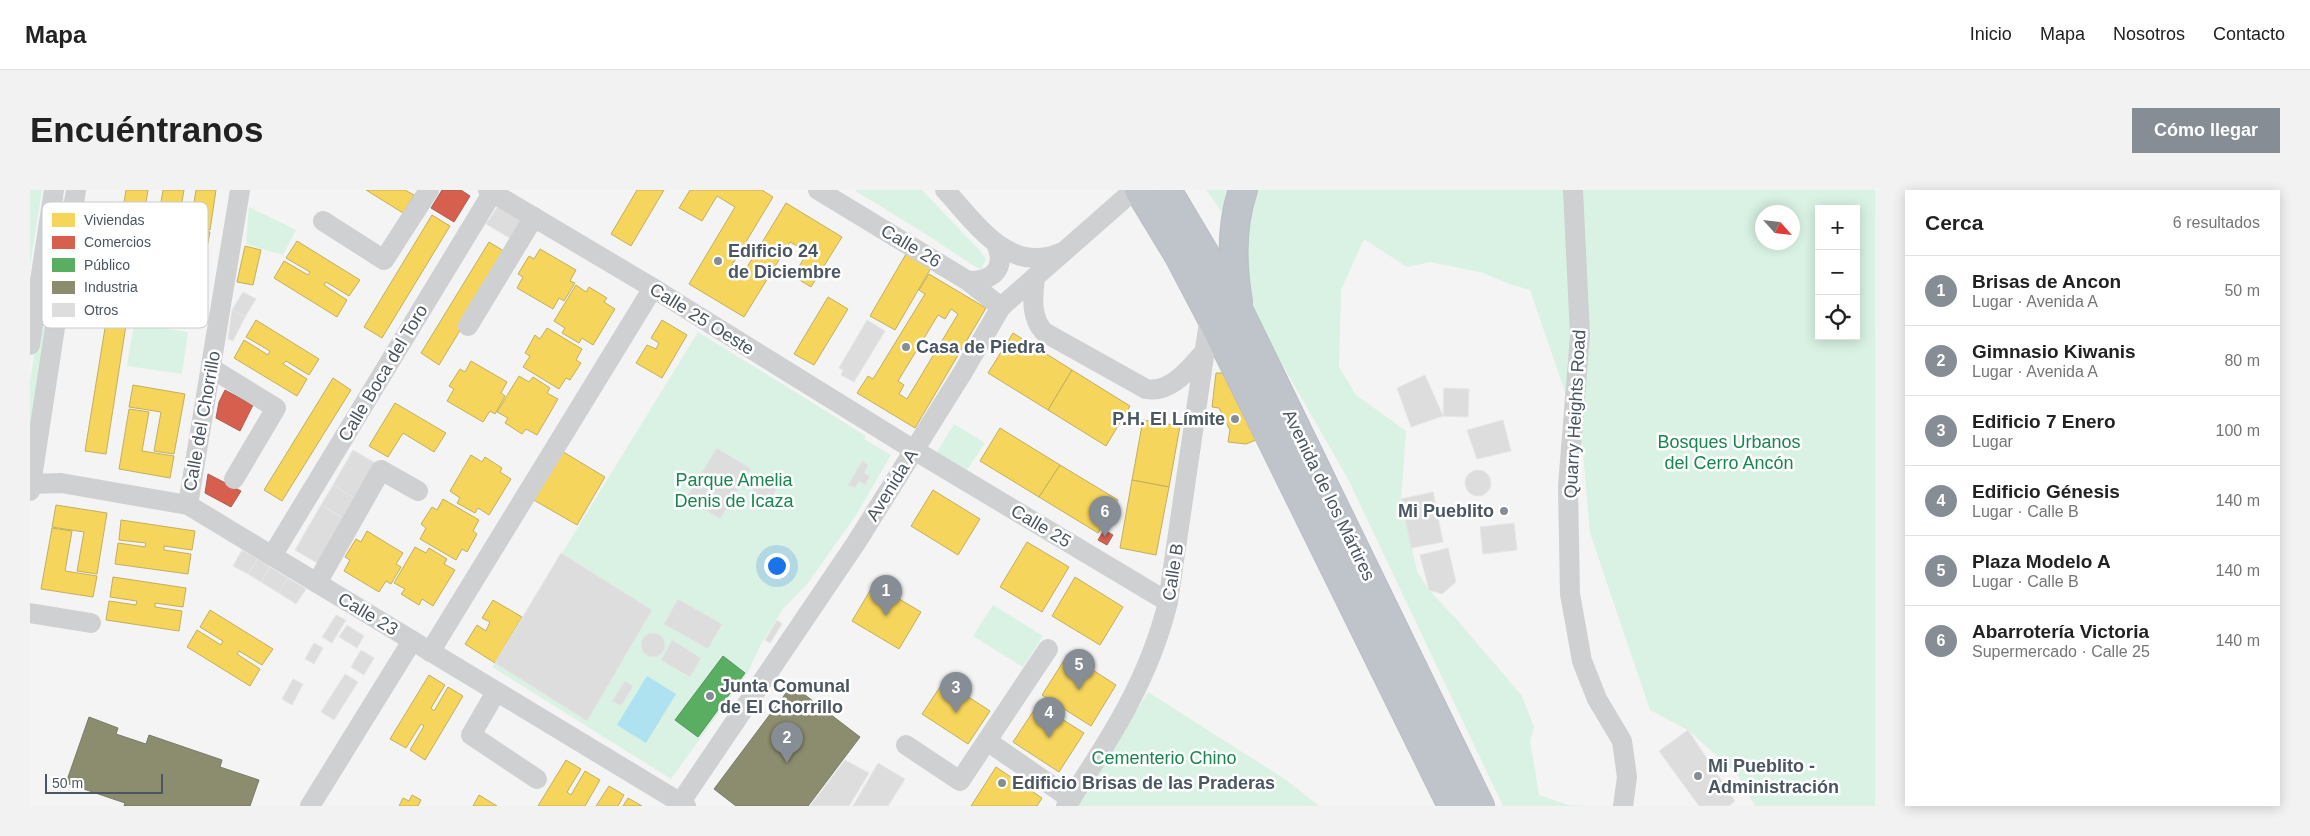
<!DOCTYPE html>
<html lang="es">
<head>
<meta charset="utf-8">
<style>
	:root { --surface:#fff; --page:#f2f2f2; --text:#222; --muted:#767676; --line:#e0e0e0; --accent:#868d94 }
	body { margin:0; font-family:Helvetica,sans-serif; background:var(--page); color:var(--text) }
	.controls { position:absolute; right:15px; top:15px; display:grid; overflow:hidden; border-radius:0px; box-shadow:0 2px 12px #0003 }
	.controls button { width:45px; height:45px; display:grid; place-items:center; padding:0; border:0; border-bottom:1px solid var(--line); background:var(--surface); color:var(--text); font:25px sans-serif }
	.compass { position:absolute; left:1725px; top:15px; width:45px; height:45px; border-radius:50%; background:var(--surface); box-shadow:0 2px 12px #0003; rotate:117deg }
	.scale { position:absolute; left:15px; bottom:12px; width:118px; box-sizing:border-box; padding-left:5px; border:2px solid #4a5661; border-top:0; font-size:14px; line-height:18px; white-space:nowrap; color:#4a5661; -webkit-text-stroke:4px #fff; paint-order:stroke }
	.you { position:absolute; left:746px; top:375px; width:18px; height:18px; margin:-12px; border:4px solid #fff; border-radius:50%; background:#1a73e8; box-shadow:0 0 0 8px #1a73e833 }
	.badge { display:grid; place-items:center; width:32px; height:32px; border-radius:50%; background:var(--accent); color:#fff; font-size:16px; font-weight:700 }
	.pin { position:absolute; translate:-50% -41px; filter:drop-shadow(0 1px 2px #0008) }
	.pin::after { content:''; position:absolute; top:26px; width:18px; height:15px; background:inherit; clip-path:polygon(0 0,100% 0,50% 100%) }
	.list { margin:0; padding:0; list-style:none }
	h2 { display:flex; justify-content:space-between; align-items:center; height:65px; margin:0; padding:0 20px; font-size:21px }
	h2 small { font-size:16px; font-weight:400; color:var(--muted) }
	.list li { display:grid; grid-template-columns:32px 1fr auto; gap:15px; align-items:center; box-sizing:border-box; height:70px; padding:0 20px; border-top:1px solid var(--line) }
	.list b { display:block; font-size:19px; white-space:nowrap }
	.list p { margin:0; font-size:16px; white-space:nowrap; color:var(--muted) }
	.list em { font-size:16px; font-style:normal; color:var(--muted) }
	.icon { flex:none; width:28px; height:28px; fill:none; stroke:currentColor; stroke-width:2; stroke-linecap:round; stroke-linejoin:round }
	.map { position:relative; flex:none; width:1845px; height:616px; overflow:hidden; border-radius:0px }
	header { display:flex; align-items:center; gap:30px; box-sizing:border-box; height:70px; padding:0 25px; background:var(--surface); border-bottom:1px solid var(--line) }
	header strong { font-size:24px }
	nav { display:flex; gap:28px; margin-inline-start:auto; font-size:18px }
	.intro { display:flex; align-items:center; justify-content:space-between; box-sizing:border-box; height:120px; padding:0 30px }
	h1 { margin:0; font-size:35px }
	.button { padding:12px 22px; border-radius:0px; background:var(--accent); color:#fff; font-size:18px; font-weight:700 }
	main { display:flex; gap:30px; padding:0 30px }
	aside { flex:1; background:var(--surface); border-radius:0px; box-shadow:0 2px 12px #0003 }
	.map>svg:first-child { display:block }
	.green { fill:#d9f2e3; fill-rule:evenodd }
	.water { fill:#aee2f0 }
	.homes { fill:#f6d55c; stroke:#c2af5e; fill-rule:evenodd }
	.shops { fill:#d6604d; stroke:#ac5d53 }
	.public { fill:#5aae61; stroke:#559461 }
	.industry { fill:#8c8c6e; stroke:#787c6a }
	.building { fill:#ddddde; stroke:#e5e6e7 }
	.lines { fill:none; stroke-linecap:round; stroke-linejoin:round }
	.highway-casing { stroke:#b9bec3; stroke-width:30 }
	.minor { stroke:#ced0d2; stroke-width:20 }
	.highway { stroke:#bec4c9; stroke-width:28 }
	.poi-dot { fill:#868d94; stroke:#fff; stroke-width:2 }
	.labels { text-anchor:middle; dominant-baseline:central; stroke-width:5; stroke-linejoin:round; paint-order:stroke }
	.street-label { font-size:18px; fill:#4a5661; stroke:#fff }
	.poi-label { font-size:18px; font-weight:bold; fill:#4a5661; stroke:#fff; text-anchor:start }
	.park-label { font-size:18px; fill:#17864f; stroke:#fff }
	.key { fill:#fff; stroke:#c9ccd0; stroke-width:1 }
	.key-label { font-size:14px; fill:#4a5661 }
</style>
</head>
<body>
<header>
<strong>Mapa</strong>
<nav><a>Inicio</a><a>Mapa</a><a>Nosotros</a><a>Contacto</a></nav>
</header>
<div class="intro"><h1>Encuéntranos</h1><a class="button">Cómo llegar</a></div>
<main>
<div class="map">
<svg width="1845" height="616" viewBox="0 0 1845 616">
	<rect width="100%" height="100%" fill="#f4f4f4"/>
	<!-- green -->
	<g class="green">
		<path d="M 0,0 L 12,0 L 0,76 Z"/>
		<path d="M 824,0 L 892,0 L 951,62 L 956,69 L 951,79 L 944,76 L 894,43 Z"/>
		<path d="M 1176,0 L 1201,0 L 1199,32 Z"/>
		<path d="M 1225,0 L 1845,0 L 1845,616 L 1725,616 L 1708,585 L 1658,540 L 1620,520 L 1560,343 L 1552,251 L 1500,100 L 1479,94 L 1454,83 L 1400,72 L 1377,77 L 1334,49 L 1311,100 L 1309,177 L 1326,205 L 1376,241 L 1371,309 L 1387,381 L 1399,400 L 1428,431 L 1492,506 L 1504,537 L 1500,551 L 1509,605 L 1538,615 L 1557,616 L 1473,616 L 1318,289 L 1220,118 L 1215,60 ZM 1789,19 L 1826,19 L 1826,146 L 1789,146 ZM 1732,22 L 1762,22 L 1762,52 L 1732,52 Z"/>
		<path d="M 32,7 L 37,8 L 0,264 L 0,192 L 28,12 Z"/>
		<path d="M 219,17 L 266,40 L 253,65 L 216,54 Z"/>
		<path d="M 104,134 L 158,142 L 152,184 L 97,176 Z"/>
		<path d="M 668,142 L 836,246 L 834,249 L 861,265 L 826,325 L 778,393 L 753,419 L 731,454 L 717,484 L 641,589 L 462,477 Z"/>
		<path d="M 924,234 L 955,253 L 933,286 L 904,267 Z"/>
		<path d="M 963,415 L 1013,446 L 993,477 L 943,446 Z"/>
		<path d="M 1118,502 L 1256,590 L 1289,616 L 1047,616 Z"/>
	</g>
	<!-- water -->
	<path class="water" d="M 617,486 L 646,504 L 616,553 L 587,535 Z"/>
	<!-- homes -->
	<g class="homes">
		<path d="M 96,0 L 118,0 L 102,99 L 81,95 Z"/>
		<path d="M 133,0 L 154,0 L 148,36 L 180,42 L 176,63 L 124,55 Z"/>
		<path d="M 166,0 L 186,0 L 180,40 L 160,37 Z"/>
		<path d="M 336,0 L 375,0 L 384,5 L 373,23 Z"/>
		<path d="M 607,0 L 634,0 L 601,56 L 581,44 Z"/>
		<path d="M 660,0 L 732,0 L 743,7 L 699,80 L 711,87 L 756,13 L 812,47 L 781,97 L 763,86 L 778,62 L 760,52 L 714,127 L 659,94 L 705,17 L 687,6 L 672,31 L 649,18 Z"/>
		<path d="M 402,25 L 420,36 L 352,148 L 334,137 Z"/>
		<path d="M 267,51 L 330,90 L 319,106 L 296,92 L 294,95 L 317,110 L 307,127 L 244,88 L 254,71 L 278,85 L 280,82 L 256,68 Z"/>
		<path d="M 459,52 L 477,63 L 409,175 L 391,163 Z"/>
		<path d="M 215,56 L 231,60 L 223,95 L 207,92 Z"/>
		<path d="M 510,59 L 546,80 L 540,91 L 545,93 L 534,111 L 529,108 L 523,119 L 487,98 L 493,87 L 488,84 L 499,66 L 504,69 Z"/>
		<path d="M 876,64 L 901,78 L 865,140 L 840,126 Z"/>
		<path d="M 899,84 L 956,118 L 885,238 L 827,203 L 838,186 L 843,189 L 895,104 L 889,100 ZM 921,119 L 928,124 L 877,209 L 869,204 L 874,195 L 868,191 L 908,125 L 915,129 Z"/>
		<path d="M 546,95 L 556,102 L 559,97 L 577,108 L 574,112 L 585,119 L 563,155 L 552,148 L 549,153 L 532,143 L 535,138 L 524,131 Z"/>
		<path d="M 798,107 L 818,119 L 784,175 L 764,164 Z"/>
		<path d="M 226,130 L 289,169 L 279,185 L 256,171 L 253,174 L 277,189 L 267,206 L 204,168 L 214,150 L 238,165 L 240,161 L 216,147 Z"/>
		<path d="M 632,130 L 657,145 L 632,188 L 606,173 L 617,155 L 626,159 L 629,153 L 621,148 Z"/>
		<path d="M 76,132 L 96,135 L 76,264 L 55,261 Z"/>
		<path d="M 517,138 L 552,159 L 546,170 L 551,173 L 540,190 L 536,188 L 529,199 L 493,177 L 500,166 L 495,163 L 505,145 L 510,149 Z"/>
		<path d="M 983,143 L 1042,180 L 1018,220 L 958,183 Z"/>
		<path d="M 441,171 L 477,192 L 471,203 L 475,206 L 465,224 L 460,221 L 453,232 L 417,211 L 424,199 L 419,196 L 430,179 L 435,182 Z"/>
		<path d="M 1042,180 L 1100,216 L 1076,256 L 1018,220 Z"/>
		<path d="M 1186,183 L 1194,183 L 1226,250 L 1216,254 L 1198,252 L 1200,240 L 1189,218 L 1182,217 Z"/>
		<path d="M 489,186 L 499,192 L 503,187 L 520,198 L 517,203 L 528,209 L 507,245 L 496,239 L 492,244 L 475,233 L 478,228 L 467,222 Z"/>
		<path d="M 303,188 L 321,200 L 252,311 L 234,300 Z"/>
		<path d="M 103,195 L 155,204 L 144,264 L 124,261 L 131,222 L 99,217 Z"/>
		<path d="M 365,213 L 416,243 L 404,262 L 373,243 L 358,267 L 339,256 Z"/>
		<path d="M 99,219 L 119,222 L 112,261 L 144,266 L 140,288 L 89,279 Z"/>
		<path d="M 1113,230 L 1150,236 L 1139,297 L 1102,290 Z"/>
		<path d="M 970,238 L 1030,275 L 1009,307 L 950,271 Z"/>
		<path d="M 530,260 L 575,287 L 547,335 L 502,309 Z"/>
		<path d="M 441,265 L 452,272 L 455,267 L 472,278 L 470,282 L 481,289 L 459,325 L 448,318 L 445,323 L 427,313 L 430,308 L 420,301 Z"/>
		<path d="M 1030,275 L 1088,310 L 1068,343 L 1009,307 Z"/>
		<path d="M 1102,290 L 1139,297 L 1126,365 L 1090,358 Z"/>
		<path d="M 903,300 L 950,329 L 928,365 L 881,336 Z"/>
		<path d="M 413,309 L 449,330 L 443,341 L 447,344 L 437,362 L 432,359 L 426,370 L 390,349 L 396,338 L 391,334 L 402,317 L 407,320 Z"/>
		<path d="M 26,315 L 77,323 L 67,384 L 47,381 L 54,342 L 22,337 Z"/>
		<path d="M 91,330 L 165,341 L 162,360 L 134,356 L 134,360 L 161,364 L 158,384 L 85,374 L 88,353 L 115,357 L 116,353 L 89,350 Z"/>
		<path d="M 22,338 L 42,341 L 35,381 L 67,386 L 63,407 L 11,399 Z"/>
		<path d="M 337,341 L 373,363 L 366,374 L 371,377 L 361,394 L 356,391 L 349,402 L 314,381 L 320,370 L 315,367 L 326,349 L 331,352 Z"/>
		<path d="M 997,352 L 1039,377 L 1012,422 L 970,397 Z"/>
		<path d="M 385,357 L 396,363 L 399,358 L 417,369 L 414,374 L 425,380 L 403,416 L 392,409 L 389,415 L 371,404 L 375,399 L 364,393 Z"/>
		<path d="M 83,387 L 156,398 L 153,417 L 125,413 L 125,417 L 152,421 L 149,441 L 76,430 L 79,411 L 106,415 L 107,411 L 80,407 Z"/>
		<path d="M 1045,387 L 1093,417 L 1070,455 L 1022,426 Z"/>
		<path d="M 844,394 L 891,422 L 869,459 L 822,431 Z"/>
		<path d="M 463,410 L 492,427 L 465,473 L 435,454 L 447,435 L 456,441 L 460,432 L 452,428 Z"/>
		<path d="M 180,420 L 243,459 L 232,475 L 209,461 L 207,464 L 230,479 L 220,496 L 157,457 L 167,440 L 191,455 L 193,451 L 170,437 Z"/>
		<path d="M 1038,464 L 1086,495 L 1061,536 L 1012,505 Z"/>
		<path d="M 399,485 L 415,495 L 401,518 L 404,521 L 418,497 L 433,506 L 395,570 L 380,560 L 394,536 L 391,534 L 376,558 L 360,549 Z"/>
		<path d="M 914,491 L 960,521 L 938,554 L 892,524 Z"/>
		<path d="M 1008,514 L 1054,543 L 1029,582 L 983,552 Z"/>
		<path d="M 536,570 L 551,579 L 537,602 L 541,605 L 555,581 L 570,590 L 555,616 L 508,616 Z"/>
		<path d="M 966,577 L 1012,608 L 1007,616 L 941,616 Z"/>
		<path d="M 579,596 L 594,605 L 588,616 L 566,616 Z"/>
		<path d="M 382,605 L 391,610 L 388,616 L 369,616 L 373,608 L 379,611 Z"/>
		<path d="M 449,605 L 467,616 L 443,616 Z"/>
		<path d="M 598,608 L 612,616 L 593,616 Z"/>
	</g>
	<!-- shops -->
	<g class="shops">
		<path d="M 412,0 L 431,0 L 440,6 L 424,32 L 401,18 Z"/>
		<path d="M 195,200 L 223,215 L 210,241 L 186,228 L 189,212 Z"/>
		<path d="M 178,284 L 211,301 L 201,317 L 175,303 Z"/>
		<path d="M 1074,340 L 1083,345 L 1077,355 L 1068,350 Z"/>
	</g>
	<!-- public -->
	<path class="public" d="M 693,466 L 715,483 L 668,547 L 645,530 Z"/>
	<!-- industry -->
	<g class="industry">
		<path d="M 762,495 L 830,547 L 778,616 L 706,616 L 684,599 Z"/>
		<path d="M 59,527 L 88,538 L 86,544 L 116,554 L 119,545 L 192,570 L 190,577 L 229,590 L 220,616 L 94,616 L 95,613 L 36,593 Z"/>
	</g>
	<!-- building -->
	<g class="building">
		<path d="M 468,16 L 495,32 L 483,50 L 456,34 Z"/>
		<path d="M 213,102 L 226,109 L 215,127 L 202,120 Z"/>
		<path d="M 202,120 L 215,127 L 203,151 L 198,149 Z"/>
		<path d="M 837,130 L 855,141 L 824,192 L 811,185 L 813,180 L 809,178 Z"/>
		<path d="M 1395,185 L 1413,226 L 1381,237 L 1367,198 Z"/>
		<path d="M 1414,198 L 1439,199 L 1438,227 L 1413,226 Z"/>
		<path d="M 1473,230 L 1481,261 L 1447,269 L 1437,240 Z"/>
		<path d="M 687,258 L 721,279 L 690,329 L 656,308 Z"/>
		<path d="M 323,260 L 347,274 L 326,309 L 303,295 Z"/>
		<path d="M 832,271 L 838,275 L 834,283 L 840,286 L 835,295 L 829,291 L 825,298 L 818,295 Z"/>
		<circle cx="1448" cy="293" r="13"/>
		<path d="M 741,286 L 747,298 L 741,308 L 729,309 L 723,301 L 725,291 L 732,287 Z"/>
		<path d="M 303,295 L 326,309 L 315,329 L 291,315 Z"/>
		<path d="M 1403,302 L 1413,352 L 1381,358 L 1371,309 Z"/>
		<path d="M 291,315 L 315,329 L 289,374 L 265,360 Z"/>
		<path d="M 1484,333 L 1487,360 L 1453,364 L 1450,337 Z"/>
		<path d="M 1418,358 L 1426,392 L 1412,404 L 1399,400 L 1390,365 Z"/>
		<path d="M 212,360 L 228,369 L 218,384 L 203,376 Z"/>
		<path d="M 531,363 L 622,420 L 557,531 L 465,473 Z"/>
		<path d="M 228,369 L 240,377 L 231,392 L 218,384 Z"/>
		<path d="M 240,377 L 258,388 L 249,403 L 231,392 Z"/>
		<path d="M 258,388 L 276,399 L 266,414 L 249,403 Z"/>
		<path d="M 648,409 L 692,434 L 678,459 L 634,434 Z"/>
		<path d="M 306,425 L 316,430 L 302,453 L 292,447 Z"/>
		<path d="M 747,430 L 752,434 L 740,453 L 735,450 Z"/>
		<path d="M 317,435 L 334,446 L 327,458 L 309,447 Z"/>
		<circle cx="623" cy="455" r="12"/>
		<path d="M 642,450 L 671,468 L 660,487 L 631,470 Z"/>
		<path d="M 284,453 L 293,458 L 284,474 L 275,469 Z"/>
		<path d="M 331,460 L 344,468 L 334,485 L 321,477 Z"/>
		<path d="M 315,484 L 328,492 L 304,530 L 291,522 Z"/>
		<path d="M 263,489 L 273,494 L 262,515 L 252,509 Z"/>
		<path d="M 595,491 L 603,496 L 591,516 L 582,511 Z"/>
		<path d="M 1658,540 L 1705,611 L 1699,616 L 1669,616 L 1629,561 Z"/>
		<path d="M 815,570 L 839,583 L 819,616 L 780,616 Z"/>
		<path d="M 848,573 L 875,589 L 858,616 L 823,616 Z"/>
	</g>
	<g class="lines">
		<!-- highway casing -->
		<g class="highway-casing">
			<g id="highway">
				<path d="M 1109,0 L 1149,66 L 1180,125 L 1422,616"/>
				<path d="M 1137,0 L 1210,123 L 1450,616"/>
				<path d="M 1208,112 C 1202,76 1201,35 1213,0"/>
			</g>
		</g>
		<!-- minor -->
		<g class="minor">
			<path d="M 458,0 L 623,98 L 884,260 L 1138,412"/>
			<path d="M 788,0 L 938,91 L 971,117"/>
			<path d="M 915,0 C 946,33 979,85 1030,63"/>
			<path d="M 1543,0 L 1550,145 L 1538,296 L 1540,404 L 1552,471 L 1567,509 L 1592,551 L 1597,587 L 1593,616"/>
			<path d="M 293,31 L 354,70 L 399,0"/>
			<path d="M 1005,87 C 1003,106 1000,127 1014,142 L 1116,199 C 1141,204 1161,177 1176,160"/>
			<path d="M 938,91 C 962,91 976,80 967,56"/>
			<path d="M 438,136 L 504,27"/>
			<path d="M 0,155 L 24,0"/>
			<path d="M 181,178 L 246,218 L 204,289"/>
			<path d="M 0,294 L 31,293 L 158,315 L 656,616"/>
			<path d="M 0,301 L 46,0"/>
			<path d="M 158,315 L 210,0"/>
			<path d="M 242,366 L 464,0"/>
			<path d="M 287,393 L 351,280 L 388,301"/>
			<path d="M 0,423 L 61,433"/>
			<path d="M 400,462 L 623,98"/>
			<path d="M 466,502 L 441,545 L 507,589"/>
			<path d="M 957,551 L 1041,609"/>
			<path d="M 876,555 L 930,591 L 1018,459"/>
			<path d="M 280,616 L 382,451"/>
			<path d="M 648,616 L 826,353 L 933,182 L 971,117 L 1104,0"/>
			<path d="M 1036,616 C 1080,549 1119,490 1138,412 L 1180,125"/>
		</g>
		<!-- highway -->
		<use href="#highway" class="highway"/>
	</g>
	<!-- markers -->
	<g class="poi-dot">
		<circle cx="688" cy="71" r="5"/>
		<circle cx="876" cy="157" r="5"/>
		<circle cx="1205" cy="229" r="5"/>
		<circle cx="1474" cy="321" r="5"/>
		<circle cx="680" cy="506" r="5"/>
		<circle cx="1668" cy="586" r="5"/>
		<circle cx="972" cy="593" r="5"/>
	</g>
	<g class="labels">
		<!-- street labels -->
		<g class="street-label">
			<text transform="translate(881 56) rotate(31)">Calle 26</text>
			<text transform="translate(672 129) rotate(32)">Calle 25 Oeste</text>
			<text transform="translate(353 183) rotate(-59)">Calle Boca del Toro</text>
			<text transform="translate(1545 224) rotate(-87)">Quarry Heights Road</text>
			<text transform="translate(172 231) rotate(-80)">Calle del Chorrillo</text>
			<text transform="translate(862 295) rotate(-58)">Avenida A</text>
			<text transform="translate(1299 305) rotate(64)">Avenida de los Mártires</text>
			<text transform="translate(1011 336) rotate(31)">Calle 25</text>
			<text transform="translate(1143 382) rotate(-81)">Calle B</text>
			<text transform="translate(338 424) rotate(31)">Calle 23</text>
		</g>
		<!-- poi labels -->
		<g class="poi-label">
			<text x="698" y="61">Edificio 24<tspan x="698" dy="21">de Diciembre</tspan></text>
			<text x="886" y="157">Casa de Piedra</text>
			<text x="1195" y="229" text-anchor="end">P.H. El Límite</text>
			<text x="1464" y="321" text-anchor="end">Mi Pueblito</text>
			<text x="690" y="496">Junta Comunal<tspan x="690" dy="21">de El Chorrillo</tspan></text>
			<text x="1678" y="576">Mi Pueblito -<tspan x="1678" dy="21">Administración</tspan></text>
			<text x="982" y="593">Edificio Brisas de las Praderas</text>
		</g>
		<!-- park labels -->
		<g class="park-label">
			<text x="1699" y="252">Bosques Urbanos<tspan x="1699" dy="21">del Cerro Ancón</tspan></text>
			<text x="704" y="290">Parque Amelia<tspan x="704" dy="21">Denis de Icaza</tspan></text>
			<text x="1134" y="568">Cementerio Chino</text>
		</g>
	</g>
	<!-- legend -->
	<rect x="12" y="12" width="166" height="126" rx="8" class="key"/>
	<rect x="22" y="23" width="23" height="14" fill="#f6d55c"/>
	<rect x="22" y="46" width="23" height="13" fill="#d6604d"/>
	<rect x="22" y="68" width="23" height="14" fill="#5aae61"/>
	<rect x="22" y="91" width="23" height="13" fill="#8c8c6e"/>
	<rect x="22" y="113" width="23" height="14" fill="#ddddde"/>
	<g class="key-label">
		<text x="54" y="35">Viviendas</text>
		<text x="54" y="57">Comercios</text>
		<text x="54" y="80">Público</text>
		<text x="54" y="102">Industria</text>
		<text x="54" y="125">Otros</text>
	</g>
</svg>
<div class="controls">
<button>+</button>
<button>−</button>
<button><svg class="icon" aria-label="locate" viewBox="0 0 24 24"><circle cx="12" cy="12" r="6"/><path d="M12 2v4M12 18v4M2 12h4M18 12h4"/></svg></button>
</div>
<svg class="compass" viewBox="-18 -18 36 36"><path d="M0-13l5 13h-10z" fill="#e53935"/><path d="M0 13l5-13h-10z" fill="#767676"/></svg>
<div class="scale">50 m</div>
<div class="you"></div>
<div class="pin badge" style="left:856px;top:426px">1</div>
<div class="pin badge" style="left:757px;top:573px">2</div>
<div class="pin badge" style="left:926px;top:523px">3</div>
<div class="pin badge" style="left:1019px;top:548px">4</div>
<div class="pin badge" style="left:1049px;top:500px">5</div>
<div class="pin badge" style="left:1075px;top:347px">6</div>
</div>
<aside>
<h2>Cerca<small>6 resultados</small></h2>
<ul class="list">
<li><span class="badge">1</span><div><b>Brisas de Ancon</b><p>Lugar · Avenida A</p></div><em>50 m</em></li>
<li><span class="badge">2</span><div><b>Gimnasio Kiwanis</b><p>Lugar · Avenida A</p></div><em>80 m</em></li>
<li><span class="badge">3</span><div><b>Edificio 7 Enero</b><p>Lugar</p></div><em>100 m</em></li>
<li><span class="badge">4</span><div><b>Edificio Génesis</b><p>Lugar · Calle B</p></div><em>140 m</em></li>
<li><span class="badge">5</span><div><b>Plaza Modelo A</b><p>Lugar · Calle B</p></div><em>140 m</em></li>
<li><span class="badge">6</span><div><b>Abarrotería Victoria</b><p>Supermercado · Calle 25</p></div><em>140 m</em></li>
</ul>
</aside>
</main>
</body>
</html>
